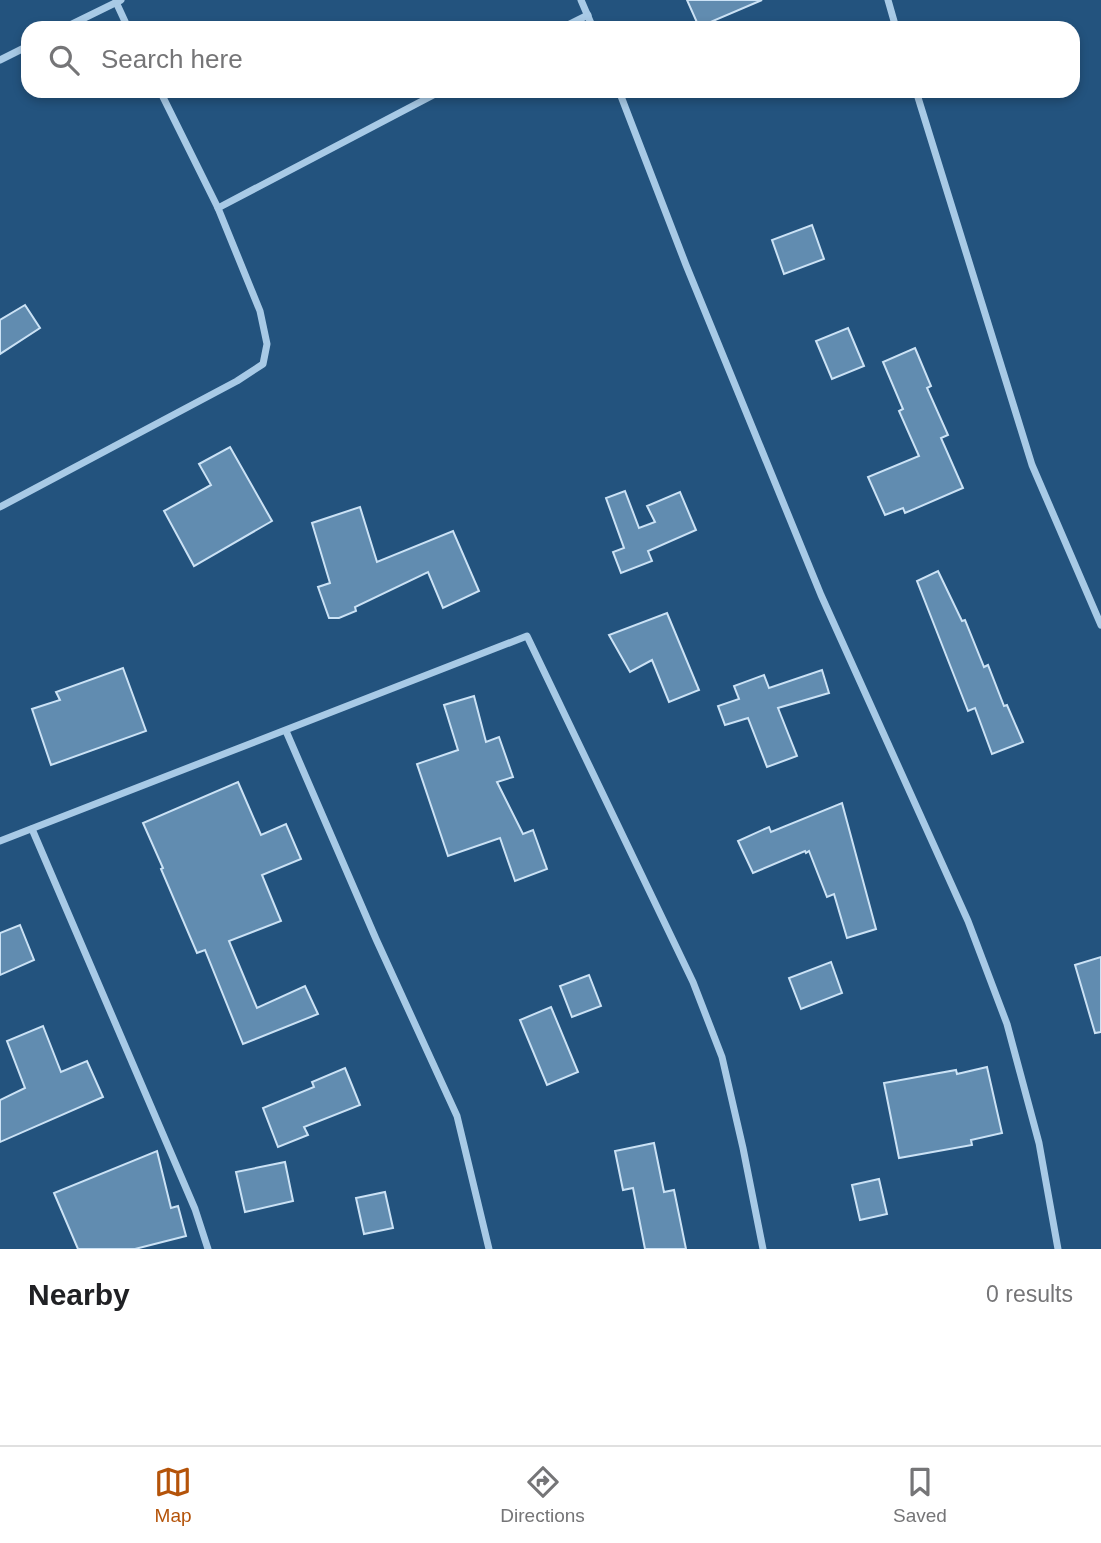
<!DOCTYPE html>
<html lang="en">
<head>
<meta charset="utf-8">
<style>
	:root { --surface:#fff; --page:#f6f6f6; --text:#202124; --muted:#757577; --line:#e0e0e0; --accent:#b45309 }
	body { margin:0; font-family:Arial,sans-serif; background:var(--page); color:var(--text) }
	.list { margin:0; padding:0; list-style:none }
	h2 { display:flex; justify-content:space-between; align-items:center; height:91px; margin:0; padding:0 28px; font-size:30px }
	h2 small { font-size:23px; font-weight:400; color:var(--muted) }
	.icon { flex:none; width:38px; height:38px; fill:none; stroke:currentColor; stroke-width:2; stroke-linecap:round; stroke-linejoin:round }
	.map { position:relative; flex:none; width:1101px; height:1249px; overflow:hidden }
	.search { position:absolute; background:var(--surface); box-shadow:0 4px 10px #0003; left:21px; right:21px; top:21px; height:77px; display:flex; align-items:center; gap:18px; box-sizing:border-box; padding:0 24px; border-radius:21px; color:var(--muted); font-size:26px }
	.sheet { height:196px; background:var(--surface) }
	nav { display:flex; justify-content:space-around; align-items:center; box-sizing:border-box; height:98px; border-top:2px solid var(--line); background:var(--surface); font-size:19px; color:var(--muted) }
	nav a { display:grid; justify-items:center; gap:4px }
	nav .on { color:var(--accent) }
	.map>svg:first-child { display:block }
	.building { fill:#618cb0; stroke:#cbe2f5; stroke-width:2 }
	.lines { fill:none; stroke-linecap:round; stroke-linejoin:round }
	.minor { stroke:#a8cae6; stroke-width:7 }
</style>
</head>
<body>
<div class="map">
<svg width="1101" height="1249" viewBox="0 0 1101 1249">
	<rect width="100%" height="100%" fill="#23537e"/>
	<!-- building -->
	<g class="building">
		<path d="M 687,0 L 762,0 L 699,27 Z"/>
		<path d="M 812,225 L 824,259 L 784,274 L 772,240 Z"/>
		<path d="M 25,305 L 40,328 L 0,354 L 0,320 Z"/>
		<path d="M 848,328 L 864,366 L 832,379 L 816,341 Z"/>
		<path d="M 915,348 L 931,386 L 927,388 L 948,435 L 941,438 L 963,488 L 905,513 L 903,508 L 885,515 L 868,477 L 919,456 L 899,411 L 903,409 L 883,362 Z"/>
		<path d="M 230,447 L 272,521 L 194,566 L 164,511 L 211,485 L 199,464 Z"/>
		<path d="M 625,491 L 639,528 L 655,522 L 647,506 L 680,492 L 696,530 L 648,551 L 652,561 L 621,573 L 613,552 L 624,548 L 606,498 Z"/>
		<path d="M 360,507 L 377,562 L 453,531 L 479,591 L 443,608 L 428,572 L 355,607 L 356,611 L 339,618 L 329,618 L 318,587 L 330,583 L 312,523 Z"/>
		<path d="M 938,571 L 962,621 L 965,620 L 984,667 L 988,665 L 1004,706 L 1007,705 L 1023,742 L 992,754 L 975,708 L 968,711 L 917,581 Z"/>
		<path d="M 667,613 L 699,690 L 669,702 L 652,660 L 630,672 L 609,635 Z"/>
		<path d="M 123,668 L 146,731 L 51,765 L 32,709 L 60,700 L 56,692 Z"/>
		<path d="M 822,670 L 829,693 L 778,708 L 797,756 L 767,767 L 748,718 L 725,725 L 718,706 L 739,699 L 734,686 L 764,675 L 769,688 Z"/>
		<path d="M 474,696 L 486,742 L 499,737 L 513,777 L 497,782 L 523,834 L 533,830 L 547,869 L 515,881 L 500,838 L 448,856 L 417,764 L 458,750 L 444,705 Z"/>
		<path d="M 238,782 L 261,835 L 286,824 L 301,859 L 262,875 L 281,921 L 229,941 L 257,1008 L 305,986 L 318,1014 L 243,1044 L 205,950 L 197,953 L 161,869 L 163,868 L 143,823 Z"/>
		<path d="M 842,803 L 876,929 L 847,938 L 834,894 L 827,897 L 809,851 L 806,853 L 805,851 L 753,873 L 738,841 L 769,827 L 771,832 Z"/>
		<path d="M 20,925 L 34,960 L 0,975 L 0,933 Z"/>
		<path d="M 1101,957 L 1101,1032 L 1095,1033 L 1075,965 Z"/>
		<path d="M 831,962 L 842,993 L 801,1009 L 789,978 Z"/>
		<path d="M 589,975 L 601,1006 L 572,1017 L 560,986 Z"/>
		<path d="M 551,1007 L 578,1072 L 547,1085 L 520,1020 Z"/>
		<path d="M 43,1026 L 61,1072 L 87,1061 L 103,1097 L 0,1142 L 0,1100 L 25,1088 L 7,1041 Z"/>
		<path d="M 987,1067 L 1002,1133 L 971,1140 L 972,1145 L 899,1158 L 884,1083 L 956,1070 L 957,1074 Z"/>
		<path d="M 345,1068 L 360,1105 L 304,1127 L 308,1135 L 278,1147 L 263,1108 L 314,1087 L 312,1082 Z"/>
		<path d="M 654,1143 L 664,1192 L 674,1190 L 686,1249 L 645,1249 L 633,1188 L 623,1190 L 615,1151 Z"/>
		<path d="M 157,1151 L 171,1208 L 178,1206 L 186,1236 L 135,1249 L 78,1249 L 54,1193 Z"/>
		<path d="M 285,1162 L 293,1201 L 245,1212 L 236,1172 Z"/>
		<path d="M 879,1179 L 887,1214 L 860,1220 L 852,1185 Z"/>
		<path d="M 385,1192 L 393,1228 L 364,1234 L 356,1198 Z"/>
	</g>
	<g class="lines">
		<!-- minor -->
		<g class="minor">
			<path d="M 581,0 L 593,28"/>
			<path d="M 888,0 L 896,28"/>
			<path d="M 116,2 L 128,28"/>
			<path d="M 64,28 L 121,0"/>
			<path d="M 562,28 L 588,15"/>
			<path d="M 0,60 L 28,46"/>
			<path d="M 619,91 L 686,265 L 821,595 L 968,921 L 1007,1024 L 1039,1143 L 1058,1249"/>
			<path d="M 916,91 L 1032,465 L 1101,625"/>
			<path d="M 218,208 L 441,91"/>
			<path d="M 0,507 L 237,381 L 263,364 L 267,344 L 260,311 L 218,208 L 160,91"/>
			<path d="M 286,731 L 376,939 L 457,1116 L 489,1249"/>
			<path d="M 32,829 L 195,1209 L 208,1249"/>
			<path d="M 0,841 L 527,636 L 693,982 L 722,1057 L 743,1148 L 763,1249"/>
		</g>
	</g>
</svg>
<div class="search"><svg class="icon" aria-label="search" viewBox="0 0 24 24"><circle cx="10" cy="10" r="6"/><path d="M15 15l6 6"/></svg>Search here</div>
</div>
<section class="sheet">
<h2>Nearby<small>0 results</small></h2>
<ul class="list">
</ul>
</section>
<nav>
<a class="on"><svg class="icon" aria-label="map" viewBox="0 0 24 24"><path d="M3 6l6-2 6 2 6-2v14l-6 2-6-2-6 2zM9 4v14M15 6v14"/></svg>Map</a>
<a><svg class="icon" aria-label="directions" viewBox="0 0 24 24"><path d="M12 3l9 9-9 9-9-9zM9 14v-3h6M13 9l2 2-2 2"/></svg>Directions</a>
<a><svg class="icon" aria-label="saved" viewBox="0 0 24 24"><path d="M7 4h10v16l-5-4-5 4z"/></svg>Saved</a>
</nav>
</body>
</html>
